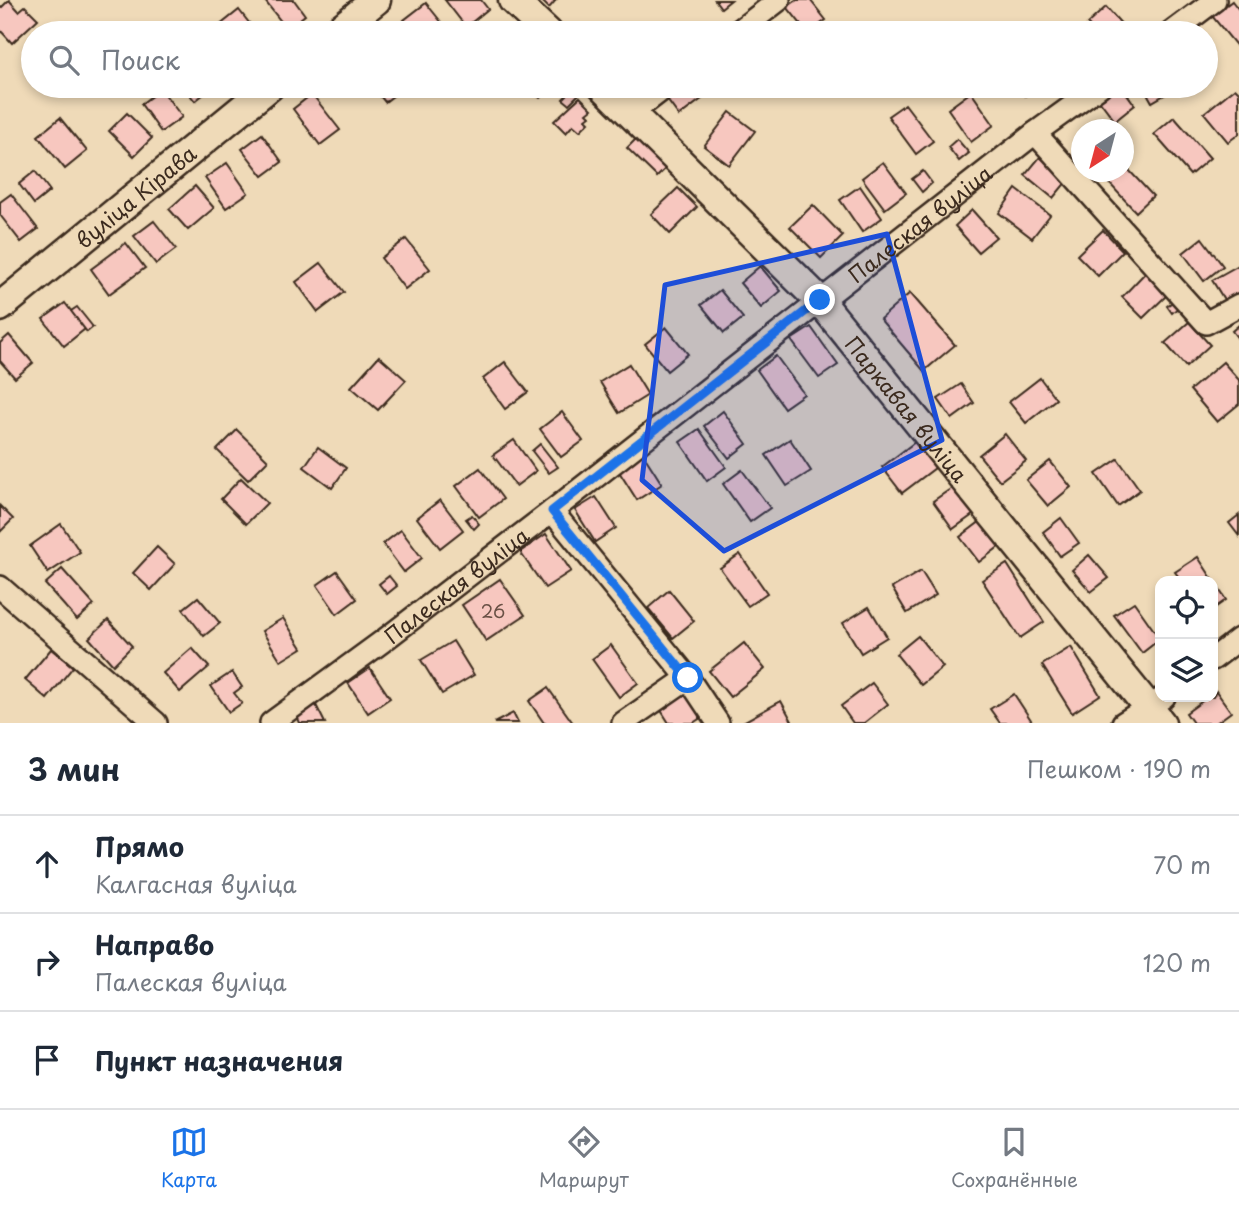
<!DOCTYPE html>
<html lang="ru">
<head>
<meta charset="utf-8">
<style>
	:root { --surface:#fff; --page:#f2f2f3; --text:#1f2937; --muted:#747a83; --line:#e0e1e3; --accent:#1a73e8 }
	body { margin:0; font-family:"Playpen Sans",sans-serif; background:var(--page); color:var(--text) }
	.controls { position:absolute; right:21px; bottom:21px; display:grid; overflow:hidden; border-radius:14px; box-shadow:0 4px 10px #0003 }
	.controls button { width:63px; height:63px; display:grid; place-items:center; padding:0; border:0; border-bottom:2px solid var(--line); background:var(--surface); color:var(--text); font:35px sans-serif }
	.compass { position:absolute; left:1071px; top:119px; width:63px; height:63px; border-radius:50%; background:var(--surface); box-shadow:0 4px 10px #0003; rotate:216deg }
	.stop { position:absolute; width:21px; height:21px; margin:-16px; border:5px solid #1a73e8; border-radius:50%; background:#fff }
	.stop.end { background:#1a73e8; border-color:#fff; box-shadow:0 2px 7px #0008 }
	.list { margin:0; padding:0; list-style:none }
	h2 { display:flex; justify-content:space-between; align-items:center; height:91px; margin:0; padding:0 28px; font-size:30px }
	h2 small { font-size:23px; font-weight:400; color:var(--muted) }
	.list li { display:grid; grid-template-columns:46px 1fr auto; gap:21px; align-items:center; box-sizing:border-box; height:98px; padding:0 28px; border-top:2px solid var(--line) }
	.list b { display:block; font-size:26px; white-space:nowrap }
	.list p { margin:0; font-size:23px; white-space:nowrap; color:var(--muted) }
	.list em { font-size:23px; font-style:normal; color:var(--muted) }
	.icon { flex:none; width:38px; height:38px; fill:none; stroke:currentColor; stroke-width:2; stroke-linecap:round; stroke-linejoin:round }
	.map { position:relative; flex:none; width:1239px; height:723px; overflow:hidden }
	.search { position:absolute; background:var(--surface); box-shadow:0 4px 10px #0003; left:21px; right:21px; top:21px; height:77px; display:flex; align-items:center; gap:18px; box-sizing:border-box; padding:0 24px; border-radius:38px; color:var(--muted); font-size:26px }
	.sheet { height:385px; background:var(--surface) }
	nav { display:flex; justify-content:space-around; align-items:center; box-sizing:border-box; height:98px; border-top:2px solid var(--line); background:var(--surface); font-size:19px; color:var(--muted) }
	nav a { display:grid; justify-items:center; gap:4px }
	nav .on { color:var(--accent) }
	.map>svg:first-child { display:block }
	.building { fill:#f7c7bf; stroke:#3b2a1e; stroke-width:2 }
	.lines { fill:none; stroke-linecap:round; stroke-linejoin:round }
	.minor-casing { stroke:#3b2a1e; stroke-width:26 }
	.major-casing { stroke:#3b2a1e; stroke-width:33 }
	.minor { stroke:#efdab8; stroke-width:21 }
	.major { stroke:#efdab8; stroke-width:28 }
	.route { stroke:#1a73e8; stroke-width:9 }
	.marked { fill:#1d4ed8; fill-opacity:0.2; stroke:#1d4ed8; stroke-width:5; stroke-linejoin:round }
	.labels { text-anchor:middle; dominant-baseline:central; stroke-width:7; stroke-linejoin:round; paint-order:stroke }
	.number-label { font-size:18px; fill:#6a5146 }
	.street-label { font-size:21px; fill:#3b2a1e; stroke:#efdab8 }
</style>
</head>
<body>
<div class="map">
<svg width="1239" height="723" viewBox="0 0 1239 723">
	<rect width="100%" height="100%" fill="#efdab8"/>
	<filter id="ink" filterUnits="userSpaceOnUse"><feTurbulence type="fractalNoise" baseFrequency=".0143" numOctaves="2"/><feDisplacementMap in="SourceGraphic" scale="14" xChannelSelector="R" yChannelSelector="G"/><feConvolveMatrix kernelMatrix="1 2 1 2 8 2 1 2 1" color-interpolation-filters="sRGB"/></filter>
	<g filter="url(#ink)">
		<!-- building -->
		<g class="building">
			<path d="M 9,0 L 19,11 L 25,6 L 38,19 L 12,43 L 0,30 L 0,9 Z"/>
			<path d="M 267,0 L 294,0 L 305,15 L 287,29 L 265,1 Z"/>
			<path d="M 445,0 L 481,0 L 488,9 L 466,27 Z"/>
			<path d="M 541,0 L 556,0 L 549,8 Z"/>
			<path d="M 715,0 L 731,0 L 721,8 Z"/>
			<path d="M 797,0 L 810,0 L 826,20 L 808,33 L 787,7 Z"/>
			<path d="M 1232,1 L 1239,10 L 1239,49 L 1212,16 Z"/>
			<path d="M 426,3 L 450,33 L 415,33 L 404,20 Z"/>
			<path d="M 1106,7 L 1125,28 L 1119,33 L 1095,33 L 1087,24 Z"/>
			<path d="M 239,10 L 257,33 L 216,33 L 214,30 Z"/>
			<path d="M 183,86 L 214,86 L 195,101 Z"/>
			<path d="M 372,86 L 406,86 L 385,102 Z"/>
			<path d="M 526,86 L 552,86 L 540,98 Z"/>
			<path d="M 576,86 L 580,86 L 584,89 L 569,104 L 563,99 Z"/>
			<path d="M 680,86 L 694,86 L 703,98 L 679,116 L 665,97 Z"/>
			<path d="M 1018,86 L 1041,86 L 1025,96 Z"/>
			<path d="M 1112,86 L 1121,86 L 1135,105 L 1115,121 L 1097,97 Z"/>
			<path d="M 1143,86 L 1175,86 L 1176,88 L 1152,102 Z"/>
			<path d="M 1235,88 L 1239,92 L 1239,134 L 1228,142 L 1204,113 Z"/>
			<path d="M 161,89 L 182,117 L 161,132 L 141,104 Z"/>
			<path d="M 971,92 L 994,125 L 971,142 L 948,109 Z"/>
			<path d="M 312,94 L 340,130 L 320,145 L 293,109 Z"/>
			<path d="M 580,97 L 592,109 L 587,113 L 590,116 L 586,119 L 589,122 L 580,131 L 573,125 L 566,133 L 554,121 Z"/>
			<path d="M 905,104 L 933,141 L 916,154 L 888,116 Z"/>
			<path d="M 730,112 L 755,131 L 729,165 L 704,146 Z"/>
			<path d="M 127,113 L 152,138 L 134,156 L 109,131 Z"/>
			<path d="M 1174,117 L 1210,158 L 1190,175 L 1154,134 Z"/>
			<path d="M 60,118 L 87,151 L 65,169 L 38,136 Z"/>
			<path d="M 262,134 L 282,162 L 263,176 L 242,149 Z"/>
			<path d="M 641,134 L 671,163 L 657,177 L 627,148 Z"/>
			<path d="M 957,139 L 969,153 L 959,161 L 948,147 Z"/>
			<path d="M 1040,157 L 1068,180 L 1053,198 L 1025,175 Z"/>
			<path d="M 883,162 L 906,193 L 885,209 L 862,178 Z"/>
			<path d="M 227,163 L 248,193 L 226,208 L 205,178 Z"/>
			<path d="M 1126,167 L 1153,196 L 1136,212 L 1109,183 Z"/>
			<path d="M 35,171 L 50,191 L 34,204 L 19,184 Z"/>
			<path d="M 923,171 L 932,183 L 922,192 L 912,179 Z"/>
			<path d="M 195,186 L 214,208 L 188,230 L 169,209 Z"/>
			<path d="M 860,186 L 882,218 L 862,232 L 840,200 Z"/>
			<path d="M 678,188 L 697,207 L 670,234 L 651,214 Z"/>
			<path d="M 1016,189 L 1050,215 L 1032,238 L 999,213 Z"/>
			<path d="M 11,194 L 38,229 L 21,242 L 0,215 L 0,202 Z"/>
			<path d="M 813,205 L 843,236 L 821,258 L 790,227 Z"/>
			<path d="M 972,210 L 996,237 L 978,252 L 955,226 Z"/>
			<path d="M 154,221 L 176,249 L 156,264 L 134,236 Z"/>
			<path d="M 1103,230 L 1123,251 L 1098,276 L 1077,255 Z"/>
			<path d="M 1202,238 L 1223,266 L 1204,281 L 1183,253 Z"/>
			<path d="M 406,239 L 430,269 L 405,289 L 381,258 Z"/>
			<path d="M 126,243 L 145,268 L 109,294 L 91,269 Z"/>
			<path d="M 321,263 L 344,292 L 318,312 L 296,282 Z"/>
			<path d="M 1239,265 L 1239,292 L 1225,301 L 1212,280 Z"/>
			<path d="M 760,266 L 781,291 L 761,308 L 740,283 Z"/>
			<path d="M 1145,273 L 1167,295 L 1143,318 L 1122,297 Z"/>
			<path d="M 720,290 L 743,318 L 724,333 L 701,305 Z"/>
			<path d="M 910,293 L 955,345 L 924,371 L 880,319 Z"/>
			<path d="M 1175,300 L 1180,306 L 1172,313 L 1167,306 Z"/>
			<path d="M 65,303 L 85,329 L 64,346 L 43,319 Z"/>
			<path d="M 77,307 L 93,327 L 87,332 L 71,311 Z"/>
			<path d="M 1189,322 L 1210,345 L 1186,367 L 1165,343 Z"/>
			<path d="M 1239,325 L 1239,340 L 1232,331 Z"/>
			<path d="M 666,327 L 688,354 L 667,371 L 645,344 Z"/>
			<path d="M 811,327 L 838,365 L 819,378 L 791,340 Z"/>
			<path d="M 9,335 L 33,363 L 15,378 L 0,361 L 0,343 Z"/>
			<path d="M 379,356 L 406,380 L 378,410 L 351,387 Z"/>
			<path d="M 776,356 L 804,394 L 784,408 L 757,370 Z"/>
			<path d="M 505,362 L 528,392 L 505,409 L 483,379 Z"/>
			<path d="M 1223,362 L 1239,380 L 1239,404 L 1217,422 L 1190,390 Z"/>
			<path d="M 629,364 L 648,395 L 619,413 L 600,382 Z"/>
			<path d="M 1040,378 L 1056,399 L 1026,423 L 1009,402 Z"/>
			<path d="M 961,384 L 974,403 L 952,419 L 938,399 Z"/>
			<path d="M 723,411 L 747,444 L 729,458 L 704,426 Z"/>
			<path d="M 562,412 L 583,441 L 561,457 L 540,429 Z"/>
			<path d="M 699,429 L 726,467 L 707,481 L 680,442 Z"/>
			<path d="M 237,430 L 268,460 L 248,480 L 217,450 Z"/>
			<path d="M 1005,434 L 1026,461 L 1000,481 L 979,455 Z"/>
			<path d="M 790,439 L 811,471 L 787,486 L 766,455 Z"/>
			<path d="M 514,440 L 536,471 L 516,486 L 493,455 Z"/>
			<path d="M 915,442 L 935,468 L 902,493 L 882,467 Z"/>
			<path d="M 540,444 L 558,467 L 549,473 L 532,451 Z"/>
			<path d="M 318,447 L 346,468 L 332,488 L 304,467 Z"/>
			<path d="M 643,454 L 662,484 L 637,500 L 618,470 Z"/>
			<path d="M 1118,459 L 1140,490 L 1118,506 L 1096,474 Z"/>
			<path d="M 1050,461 L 1071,487 L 1048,506 L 1026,480 Z"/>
			<path d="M 480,468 L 503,499 L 479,517 L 456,486 Z"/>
			<path d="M 742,470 L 770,508 L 750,522 L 723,484 Z"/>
			<path d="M 241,478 L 267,503 L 246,524 L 221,499 Z"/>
			<path d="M 955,486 L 974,514 L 953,529 L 933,501 Z"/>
			<path d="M 596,497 L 616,528 L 595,542 L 575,510 Z"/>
			<path d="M 440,500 L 463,530 L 440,548 L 417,518 Z"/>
			<path d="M 0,506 L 13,519 L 0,532 Z"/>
			<path d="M 472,515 L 479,524 L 474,529 L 466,519 Z"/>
			<path d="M 1239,515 L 1239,536 L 1229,523 Z"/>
			<path d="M 1061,518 L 1079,543 L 1060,556 L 1043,532 Z"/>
			<path d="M 981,521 L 1000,546 L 979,562 L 960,537 Z"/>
			<path d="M 61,524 L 80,552 L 48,573 L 30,546 Z"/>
			<path d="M 401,530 L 422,558 L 404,572 L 383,544 Z"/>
			<path d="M 546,534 L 571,571 L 545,588 L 520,552 Z"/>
			<path d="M 157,547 L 175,564 L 151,590 L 133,573 Z"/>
			<path d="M 740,554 L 767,593 L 748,606 L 720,568 Z"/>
			<path d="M 1089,555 L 1109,578 L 1091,592 L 1072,570 Z"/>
			<path d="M 1198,557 L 1226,600 L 1213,609 L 1213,581 L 1182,581 L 1175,572 Z"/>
			<path d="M 1007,564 L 1044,622 L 1020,638 L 982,580 Z"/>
			<path d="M 62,569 L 94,605 L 77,620 L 45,584 Z"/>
			<path d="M 337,571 L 357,599 L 337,614 L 317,585 Z"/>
			<path d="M 921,571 L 936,595 L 907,613 L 892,588 Z"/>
			<path d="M 389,576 L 397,586 L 387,594 L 379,584 Z"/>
			<path d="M 500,579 L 525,615 L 486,641 L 462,605 Z"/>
			<path d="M 669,590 L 694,621 L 673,638 L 648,608 Z"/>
			<path d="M 198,597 L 220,623 L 204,636 L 183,609 Z"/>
			<path d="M 1134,602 L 1160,639 L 1142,653 L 1114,615 Z"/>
			<path d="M 869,607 L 887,637 L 861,653 L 843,623 Z"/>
			<path d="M 283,618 L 302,648 L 281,661 L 262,631 Z"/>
			<path d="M 108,620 L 132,646 L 113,665 L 89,638 Z"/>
			<path d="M 918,636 L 943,667 L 921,685 L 896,654 Z"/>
			<path d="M 453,641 L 474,675 L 442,694 L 421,660 Z"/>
			<path d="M 744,643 L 765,669 L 730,697 L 709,671 Z"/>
			<path d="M 611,645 L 638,683 L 619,697 L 592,659 Z"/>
			<path d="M 1071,647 L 1100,695 L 1072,713 L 1042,665 Z"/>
			<path d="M 192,648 L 209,667 L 180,692 L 163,673 Z"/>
			<path d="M 51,649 L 73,667 L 47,699 L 25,680 Z"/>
			<path d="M 370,668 L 390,698 L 368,713 L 348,683 Z"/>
			<path d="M 232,672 L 242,687 L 234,693 L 242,703 L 229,712 L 211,686 Z"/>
			<path d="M 872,683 L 888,704 L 864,723 L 853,723 L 841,706 Z"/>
			<path d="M 688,684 L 707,714 L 693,723 L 669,723 L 657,704 Z"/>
			<path d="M 548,688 L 573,723 L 544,723 L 529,701 Z"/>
			<path d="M 1216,691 L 1231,712 L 1216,723 L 1193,723 L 1186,713 L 1208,697 L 1213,697 Z"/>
			<path d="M 1014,694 L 1033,723 L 1000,723 L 990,709 Z"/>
			<path d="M 781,701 L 793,723 L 744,723 L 743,722 Z"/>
			<path d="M 316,705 L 325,723 L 300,723 L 296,714 Z"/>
			<path d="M 513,713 L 518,723 L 494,723 Z"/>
		</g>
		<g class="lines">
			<!-- minor casing -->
			<g class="minor-casing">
				<g id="minor">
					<path d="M 736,33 L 779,0"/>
					<path d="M 1171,33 L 1215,0"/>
					<path d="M 632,113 L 667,86"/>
					<path d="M 1035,133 L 1206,323 L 1239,305"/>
					<path d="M 552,511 L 688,678 L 718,723"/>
					<path d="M 0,587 L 156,723"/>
					<path d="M 1213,659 L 1239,639"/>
					<path id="s1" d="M 271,723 L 383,641 L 552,511 L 1035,133 L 1100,86"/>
					<path d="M 623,723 L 688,678"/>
					<path d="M 1123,723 L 1164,697"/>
				</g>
			</g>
			<!-- major casing -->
			<g class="major-casing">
				<g id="major">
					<path d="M 513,0 L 548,33"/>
					<path d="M 335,33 L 376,0"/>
					<path id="s2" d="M 603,86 L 820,301 L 1161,723"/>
					<path id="s3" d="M 0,307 L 270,86"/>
				</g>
			</g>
			<!-- minor -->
			<use href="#minor" class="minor"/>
			<!-- major -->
			<use href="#major" class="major"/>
		</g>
	</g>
	<g class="lines" filter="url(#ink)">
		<!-- route -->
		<path class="route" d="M 688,678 L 552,511 L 820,300"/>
	</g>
	<!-- marked area -->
	<path class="marked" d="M 887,234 L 942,440 L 724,551 L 642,480 L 665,285 Z"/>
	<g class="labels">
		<!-- number labels -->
		<g class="number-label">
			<text x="493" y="610">26</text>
		</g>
		<!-- street labels -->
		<g class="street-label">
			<text stroke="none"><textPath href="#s3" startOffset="175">вуліца Кірава</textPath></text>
			<text stroke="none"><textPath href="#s1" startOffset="819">Палеская вуліца</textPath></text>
			<text stroke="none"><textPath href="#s2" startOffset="444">Паркавая вуліца</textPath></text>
			<text stroke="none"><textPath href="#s1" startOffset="231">Палеская вуліца</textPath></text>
		</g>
	</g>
</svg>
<div class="controls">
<button><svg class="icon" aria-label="locate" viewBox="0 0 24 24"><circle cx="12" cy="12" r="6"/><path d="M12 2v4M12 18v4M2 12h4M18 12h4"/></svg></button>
<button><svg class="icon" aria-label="layers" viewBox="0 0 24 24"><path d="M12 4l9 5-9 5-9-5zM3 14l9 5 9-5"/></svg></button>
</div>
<svg class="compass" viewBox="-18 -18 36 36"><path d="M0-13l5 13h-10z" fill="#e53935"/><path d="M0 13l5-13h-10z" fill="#747a83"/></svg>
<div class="stop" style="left:688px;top:678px"></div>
<div class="stop end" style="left:820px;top:300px"></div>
<div class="search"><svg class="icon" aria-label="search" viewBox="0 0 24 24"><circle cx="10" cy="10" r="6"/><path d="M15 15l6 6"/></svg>Поиск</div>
</div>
<section class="sheet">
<h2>3 мин<small>Пешком · 190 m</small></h2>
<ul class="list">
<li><svg class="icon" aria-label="ahead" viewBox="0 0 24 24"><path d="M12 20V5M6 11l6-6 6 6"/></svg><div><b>Прямо</b><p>Калгасная вуліца</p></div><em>70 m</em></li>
<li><svg class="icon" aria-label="right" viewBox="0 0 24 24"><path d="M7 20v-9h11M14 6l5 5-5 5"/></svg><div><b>Направо</b><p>Палеская вуліца</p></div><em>120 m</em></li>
<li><svg class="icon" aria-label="arrive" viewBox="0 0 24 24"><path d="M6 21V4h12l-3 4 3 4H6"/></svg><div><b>Пункт назначения</b></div></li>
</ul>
</section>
<nav>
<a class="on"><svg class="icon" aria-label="map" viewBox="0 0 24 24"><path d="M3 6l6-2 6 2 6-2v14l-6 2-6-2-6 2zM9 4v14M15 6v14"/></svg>Карта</a>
<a><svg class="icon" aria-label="directions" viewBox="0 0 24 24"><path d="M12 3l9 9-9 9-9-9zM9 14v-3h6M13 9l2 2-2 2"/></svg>Маршрут</a>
<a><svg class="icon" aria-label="saved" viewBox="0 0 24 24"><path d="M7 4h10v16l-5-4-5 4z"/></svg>Сохранённые</a>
</nav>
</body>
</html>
